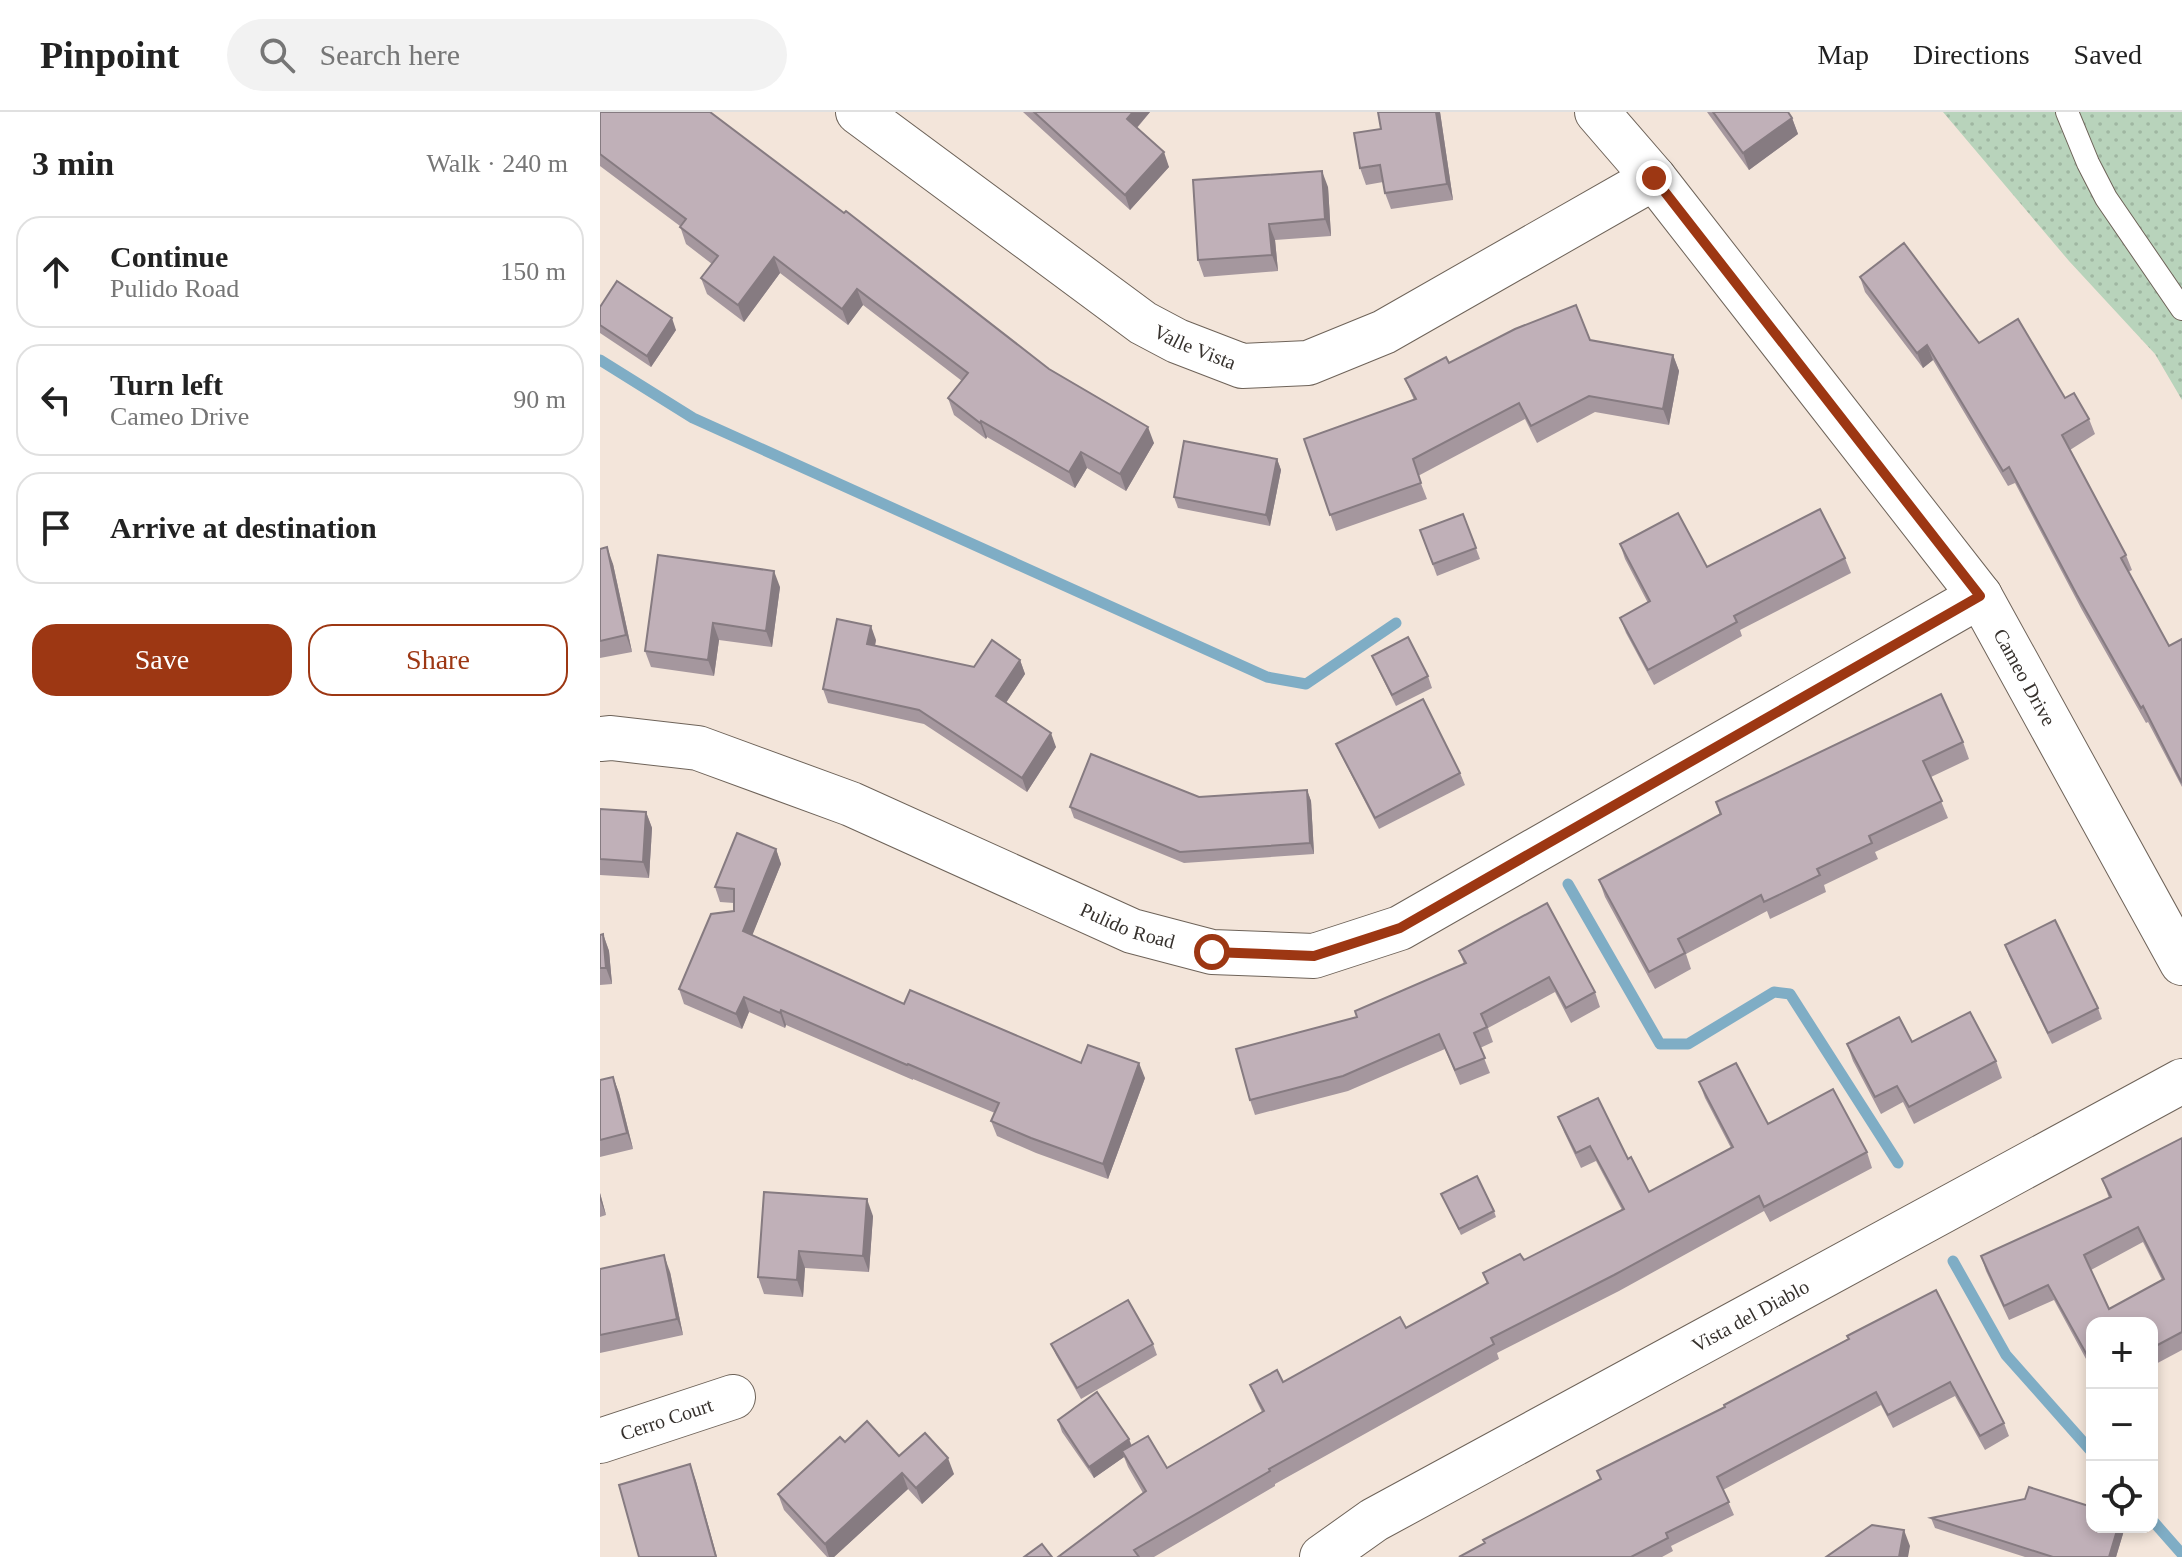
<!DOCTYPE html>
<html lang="en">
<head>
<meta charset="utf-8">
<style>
	:root { --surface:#fff; --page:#f2f2f2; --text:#222; --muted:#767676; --line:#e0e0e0; --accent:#9d3713 }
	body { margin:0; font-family:"Times New Roman",serif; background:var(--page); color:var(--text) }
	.controls { position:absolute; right:24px; bottom:24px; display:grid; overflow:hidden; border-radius:16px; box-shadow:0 4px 12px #0003 }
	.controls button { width:72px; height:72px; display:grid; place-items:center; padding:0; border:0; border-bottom:2px solid var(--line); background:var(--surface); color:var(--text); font:40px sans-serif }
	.stop { position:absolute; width:24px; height:24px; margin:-18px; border:6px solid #9d3713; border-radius:50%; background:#fff }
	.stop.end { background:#9d3713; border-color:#fff; box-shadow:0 2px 8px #0008 }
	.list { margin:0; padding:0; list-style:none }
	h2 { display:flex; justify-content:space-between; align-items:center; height:104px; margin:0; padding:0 32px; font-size:34px }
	h2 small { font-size:26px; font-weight:400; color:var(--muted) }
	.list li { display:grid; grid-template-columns:52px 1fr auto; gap:24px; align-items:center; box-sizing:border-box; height:112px; margin:0 16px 16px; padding:0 16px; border:2px solid var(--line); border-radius:24px }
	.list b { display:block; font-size:30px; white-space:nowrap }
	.list p { margin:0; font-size:26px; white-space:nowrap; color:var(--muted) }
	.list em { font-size:26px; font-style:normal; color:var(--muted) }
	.actions { display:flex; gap:16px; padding:24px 32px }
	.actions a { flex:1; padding:18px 0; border:2px solid var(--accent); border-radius:24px; text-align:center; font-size:28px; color:var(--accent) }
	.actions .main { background:var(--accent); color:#fff }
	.icon { flex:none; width:44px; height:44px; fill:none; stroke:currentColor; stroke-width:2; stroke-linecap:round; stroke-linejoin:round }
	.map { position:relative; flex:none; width:1582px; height:1445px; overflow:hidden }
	header { display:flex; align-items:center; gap:48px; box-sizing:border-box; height:112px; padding:0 40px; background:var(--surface); border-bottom:2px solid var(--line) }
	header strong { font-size:38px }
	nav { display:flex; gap:44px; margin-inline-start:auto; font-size:28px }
	.search { width:560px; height:72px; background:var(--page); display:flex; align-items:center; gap:20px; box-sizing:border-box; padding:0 28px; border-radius:44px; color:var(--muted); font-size:30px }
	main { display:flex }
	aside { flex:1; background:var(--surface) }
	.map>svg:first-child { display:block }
	.grass { fill:url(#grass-dots) }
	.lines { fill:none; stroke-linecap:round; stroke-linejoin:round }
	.stream { stroke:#7fadc5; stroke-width:11 }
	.service-casing { stroke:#6e6359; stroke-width:24 }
	.minor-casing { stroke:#6e6359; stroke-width:46 }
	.service { stroke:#fff; stroke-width:22 }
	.minor { stroke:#fff; stroke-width:44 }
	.wall { fill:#a5979e; fill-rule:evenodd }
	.shaded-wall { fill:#867b81 }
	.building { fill:#c0b0b8; stroke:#867b81; stroke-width:2; fill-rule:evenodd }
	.route { stroke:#9d3713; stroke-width:10 }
	.labels { text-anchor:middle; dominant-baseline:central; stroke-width:6; stroke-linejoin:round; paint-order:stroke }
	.street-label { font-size:20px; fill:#36312d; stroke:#f3e5da }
</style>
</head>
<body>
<header>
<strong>Pinpoint</strong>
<div class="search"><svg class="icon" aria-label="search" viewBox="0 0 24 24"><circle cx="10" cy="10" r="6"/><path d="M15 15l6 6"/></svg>Search here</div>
<nav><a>Map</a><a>Directions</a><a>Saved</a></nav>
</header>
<main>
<aside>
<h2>3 min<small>Walk · 240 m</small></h2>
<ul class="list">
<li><svg class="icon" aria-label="ahead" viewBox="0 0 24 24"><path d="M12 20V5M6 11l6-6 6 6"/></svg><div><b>Continue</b><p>Pulido Road</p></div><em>150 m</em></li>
<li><svg class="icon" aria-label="left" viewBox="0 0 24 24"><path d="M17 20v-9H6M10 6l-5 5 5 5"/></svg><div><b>Turn left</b><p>Cameo Drive</p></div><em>90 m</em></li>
<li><svg class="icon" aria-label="arrive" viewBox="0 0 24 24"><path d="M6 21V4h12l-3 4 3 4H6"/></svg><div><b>Arrive at destination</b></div></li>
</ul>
<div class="actions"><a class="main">Save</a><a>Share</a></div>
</aside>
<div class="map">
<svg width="1582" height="1445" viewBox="0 0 1582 1445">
	<defs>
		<pattern id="grass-dots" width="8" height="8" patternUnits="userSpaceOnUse" patternTransform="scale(2)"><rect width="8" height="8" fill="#b8d3bb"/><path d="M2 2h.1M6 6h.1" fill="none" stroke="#9fb6a1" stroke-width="1.8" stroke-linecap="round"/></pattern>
	</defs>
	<rect width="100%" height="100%" fill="#f3e5da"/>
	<!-- grass -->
	<path class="grass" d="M 1343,0 L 1582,0 L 1582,288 L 1555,242 L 1469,149 Z"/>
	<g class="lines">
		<!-- stream -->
		<g class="stream">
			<path d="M 0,248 L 93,306 L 667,565 L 706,572 L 796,511"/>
			<path d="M 968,772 L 1060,932 L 1088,932 L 1174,880 L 1190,882 L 1298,1051"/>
			<path d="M 1353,1149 L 1406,1243 L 1492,1340"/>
			<path d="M 1552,1408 L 1582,1442"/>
		</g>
		<!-- service casing -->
		<g class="service-casing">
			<path id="service" d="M 1467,0 L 1488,51 L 1506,86 L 1582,197"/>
		</g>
		<!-- minor casing -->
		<g class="minor-casing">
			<g id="minor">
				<path id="s1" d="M 258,0 L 543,211 L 577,229 L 642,254 L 708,251 L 784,220 L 1054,66"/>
				<path id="s2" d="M 997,0 L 1054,66 L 1380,484 L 1582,851"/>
				<path id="s3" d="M 0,627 L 11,626 L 98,636 L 251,692 L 532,819 L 612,840 L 714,844 L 800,816 L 1380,484"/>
				<path id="s4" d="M 0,1329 L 133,1285"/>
				<path id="s5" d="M 722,1445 L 774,1408 L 1582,969"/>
			</g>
		</g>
		<!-- service -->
		<use href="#service" class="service"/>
		<!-- minor -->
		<use href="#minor" class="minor"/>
	</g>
	<!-- wall -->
	<g class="wall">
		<path d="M 0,0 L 449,257 L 554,331 L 526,379 L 487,356 L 475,376 L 387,325 L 386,327 L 354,303 L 348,286 L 362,269 L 263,193 L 248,213 L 180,161 L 144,210 L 107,182 L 101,166 L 112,152 L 86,132 L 80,114 L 0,54 Z"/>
		<path d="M 423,0 L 550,0 L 537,16 L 569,55 L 530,98 Z"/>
		<path d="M 778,0 L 840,0 L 853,88 L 791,97 L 785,81 L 783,70 L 766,73 L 760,56 L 781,17 Z"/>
		<path d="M 1107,0 L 1188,0 L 1192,6 L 1198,22 L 1149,58 Z"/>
		<path d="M 728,75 L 731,124 L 675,128 L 678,159 L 604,165 L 598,148 Z"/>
		<path d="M 1260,165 L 1379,231 L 1465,286 L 1489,307 L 1495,322 L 1470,338 L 1526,443 L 1532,458 L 1528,460 L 1569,534 L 1582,527 L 1582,675 L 1548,610 L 1546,611 L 1482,498 L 1415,371 L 1408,374 L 1333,248 L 1323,256 L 1265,180 Z"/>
		<path d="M 0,195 L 76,218 L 51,255 L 0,221 Z"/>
		<path d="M 990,228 L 1073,243 L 1079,259 L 1069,313 L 995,300 L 937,331 L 925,307 L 818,364 L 827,387 L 736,419 L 704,327 L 814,288 L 805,267 Z"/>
		<path d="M 677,347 L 681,358 L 670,414 L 578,396 L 574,385 Z"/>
		<path d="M 863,402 L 880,447 L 837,464 L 820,418 Z"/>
		<path d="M 1020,432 L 1107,455 L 1245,446 L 1251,461 L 1140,518 L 1142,524 L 1054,573 L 1026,521 L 1020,506 L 1048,491 L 1025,447 Z"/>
		<path d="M 0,437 L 13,452 L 32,540 L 0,546 Z"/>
		<path d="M 180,475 L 172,535 L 119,528 L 114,564 L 51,555 L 45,539 Z"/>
		<path d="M 276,528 L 275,534 L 374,555 L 420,548 L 425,562 L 406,591 L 456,635 L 427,680 L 324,612 L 228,591 L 223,577 Z"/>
		<path d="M 772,544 L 828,564 L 832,576 L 796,594 L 777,555 Z"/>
		<path d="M 1363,630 L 1369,647 L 1331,665 L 1348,706 L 1275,740 L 1278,747 L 1224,773 L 1226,780 L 1170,807 L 1167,799 L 1086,842 L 1091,857 L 1055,877 L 1005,785 L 999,768 L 1120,703 L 1116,690 Z"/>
		<path d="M 736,632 L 860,661 L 865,673 L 779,717 L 741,643 Z"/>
		<path d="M 707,678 L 711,689 L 714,742 L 584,751 L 474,706 L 470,695 L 599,685 Z"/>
		<path d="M 0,697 L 46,700 L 52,716 L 49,766 L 0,763 Z"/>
		<path d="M 176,737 L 181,752 L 152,823 L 304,892 L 481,951 L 545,966 L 508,1067 L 436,1041 L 397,1024 L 391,1009 L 395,1001 L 313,967 L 313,968 L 186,913 L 185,916 L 149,900 L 142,917 L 84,892 L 79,877 L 134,799 L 134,791 L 120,790 L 115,775 Z"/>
		<path d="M 947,791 L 995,880 L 1000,895 L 971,911 L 955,880 L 888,916 L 893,930 L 880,936 L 890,961 L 860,973 L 845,937 L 748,979 L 655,1003 L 650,988 L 864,852 L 859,839 Z"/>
		<path d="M 3,822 L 9,839 L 12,872 L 0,873 L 0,823 Z"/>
		<path d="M 1405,833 L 1498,896 L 1502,907 L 1452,932 L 1409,844 Z"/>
		<path d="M 1312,930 L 1396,949 L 1402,966 L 1314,1012 L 1303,990 L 1281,1002 L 1253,949 L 1247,932 Z"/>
		<path d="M 13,965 L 19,981 L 33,1037 L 0,1045 L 0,968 Z"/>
		<path d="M 1099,970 L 1168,1012 L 1267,1040 L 1272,1056 L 1170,1110 L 1164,1099 L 1019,1179 L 897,1241 L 899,1247 L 675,1372 L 675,1374 L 554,1445 L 458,1445 L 543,1381 L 528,1355 L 524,1345 L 494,1366 L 462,1320 L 458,1308 L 529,1327 L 532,1334 L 567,1356 L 662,1300 L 656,1288 L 650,1273 L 683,1270 L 806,1216 L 887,1172 L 883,1161 L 924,1148 L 1022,1098 L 996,1049 L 981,1056 L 964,1020 L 958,1005 L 1028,1047 L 1049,1080 L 1131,1036 L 1105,986 Z"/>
		<path d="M 1582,1026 L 1582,1238 L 1552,1254 L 1552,1211 L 1492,1211 L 1492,1258 L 1454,1188 L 1409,1208 L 1386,1159 L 1381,1144 L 1509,1086 L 1502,1067 ZM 1543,1130 L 1562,1168 L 1509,1197 L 1491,1158 Z"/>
		<path d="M 164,1080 L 273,1104 L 269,1160 L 205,1156 L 203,1185 L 164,1182 L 158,1165 Z"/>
		<path d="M 0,1081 L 6,1103 L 0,1105 Z"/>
		<path d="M 841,1082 L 894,1099 L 896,1105 L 861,1123 Z"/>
		<path d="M 0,1157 L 70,1160 L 83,1223 L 0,1241 Z"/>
		<path d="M 1336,1178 L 1404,1311 L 1409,1324 L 1385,1338 L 1355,1284 L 1293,1316 L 1281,1293 L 1123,1378 L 1134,1403 L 1071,1434 L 1073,1439 L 1062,1445 L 859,1445 L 1001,1367 L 997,1359 L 1125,1295 Z"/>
		<path d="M 451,1232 L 553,1232 L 557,1243 L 481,1287 L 456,1243 Z"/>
		<path d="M 245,1330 L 299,1344 L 354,1362 L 322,1392 L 308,1377 L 234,1445 L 227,1445 L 184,1398 L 178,1382 Z"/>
		<path d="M 1331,1406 L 1525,1415 L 1516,1445 L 1425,1445 L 1335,1416 Z"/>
	</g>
	<!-- shaded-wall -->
	<g class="shaded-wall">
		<path d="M 533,0 L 550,0 L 532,21 L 527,7 Z"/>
		<path d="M 836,0 L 840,0 L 853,88 L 847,72 Z"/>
		<path d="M 1192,6 L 1198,22 L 1149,58 L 1143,41 Z"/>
		<path d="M 564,40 L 569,55 L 530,98 L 525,83 Z"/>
		<path d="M 722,59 L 728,75 L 731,124 L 725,107 Z"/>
		<path d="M 669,112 L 675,128 L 678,159 L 672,143 Z"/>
		<path d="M 174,145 L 180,161 L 144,210 L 138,193 Z"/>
		<path d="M 257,177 L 263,193 L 248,213 L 242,197 Z"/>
		<path d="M 72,206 L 76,218 L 51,255 L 47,244 Z"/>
		<path d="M 1327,233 L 1333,248 L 1323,256 L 1317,241 Z"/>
		<path d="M 1073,243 L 1079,259 L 1069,313 L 1063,297 Z"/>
		<path d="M 381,309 L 387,325 L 386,327 L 380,311 Z"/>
		<path d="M 548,315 L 554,331 L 526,379 L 520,362 Z"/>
		<path d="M 481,340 L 487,356 L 475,376 L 469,360 Z"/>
		<path d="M 677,347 L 681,358 L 670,414 L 666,403 Z"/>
		<path d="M 7,435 L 13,452 L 32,540 L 26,523 Z"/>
		<path d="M 174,459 L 180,475 L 172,535 L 166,519 Z"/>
		<path d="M 113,511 L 119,528 L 114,564 L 108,548 Z"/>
		<path d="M 271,514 L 276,528 L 272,546 L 267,532 Z"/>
		<path d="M 420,548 L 425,562 L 401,598 L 396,584 Z"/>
		<path d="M 451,621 L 456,635 L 427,680 L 422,666 Z"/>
		<path d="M 707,678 L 711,689 L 714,742 L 710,731 Z"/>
		<path d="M 46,700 L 52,716 L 49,766 L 43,750 Z"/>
		<path d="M 176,737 L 181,752 L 148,834 L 143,819 Z"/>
		<path d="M 3,822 L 9,839 L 12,872 L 6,856 Z"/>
		<path d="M 144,885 L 149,900 L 142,917 L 136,902 Z"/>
		<path d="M 181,898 L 186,913 L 185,916 L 180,901 Z"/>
		<path d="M 539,951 L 545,966 L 508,1067 L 503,1052 Z"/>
		<path d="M 13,965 L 19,981 L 33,1037 L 27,1021 Z"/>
		<path d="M 0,1081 L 6,1103 L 0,1088 Z"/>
		<path d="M 267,1087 L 273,1104 L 269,1160 L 263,1144 Z"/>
		<path d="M 199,1139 L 205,1156 L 203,1185 L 197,1168 Z"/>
		<path d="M 64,1143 L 70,1160 L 83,1223 L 77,1207 Z"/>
		<path d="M 529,1327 L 533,1339 L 522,1339 L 524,1345 L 494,1366 L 489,1355 Z"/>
		<path d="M 348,1346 L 354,1362 L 322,1392 L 316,1376 Z"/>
		<path d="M 90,1352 L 96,1369 L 117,1445 L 116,1445 Z"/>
		<path d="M 302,1361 L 308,1377 L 234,1445 L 229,1445 L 225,1432 Z"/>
		<path d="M 1518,1415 L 1525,1415 L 1516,1445 L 1509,1445 Z"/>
		<path d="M 1304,1418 L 1310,1434 L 1308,1445 L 1299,1445 Z"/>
	</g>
	<!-- building -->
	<g class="building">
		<path d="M 0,0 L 110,0 L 244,101 L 246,99 L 449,257 L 548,315 L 520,362 L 481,340 L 469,360 L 381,309 L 380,311 L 348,286 L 368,261 L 257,177 L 242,197 L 174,145 L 138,193 L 101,166 L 118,144 L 80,115 L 86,107 L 0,42 Z"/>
		<path d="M 434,0 L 533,0 L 527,7 L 564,40 L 525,83 Z"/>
		<path d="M 778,0 L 836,0 L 847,72 L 785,81 L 780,53 L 760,56 L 754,21 L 781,17 Z"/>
		<path d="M 1113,0 L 1188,0 L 1192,6 L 1143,41 Z"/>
		<path d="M 722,59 L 725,107 L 669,112 L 672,143 L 598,148 L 593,68 Z"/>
		<path d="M 1304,131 L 1379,231 L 1418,207 L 1465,286 L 1474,281 L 1489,307 L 1462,323 L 1526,443 L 1521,446 L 1569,534 L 1582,527 L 1582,671 L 1543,594 L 1541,596 L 1477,483 L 1409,355 L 1403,359 L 1327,233 L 1317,241 L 1260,165 Z"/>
		<path d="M 17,169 L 72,206 L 47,244 L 0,213 L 0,195 Z"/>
		<path d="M 976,193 L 990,228 L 1073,243 L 1063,297 L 989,284 L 931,314 L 919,291 L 813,347 L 821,371 L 730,403 L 704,327 L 816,287 L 805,267 L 846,245 L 849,251 L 915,217 Z"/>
		<path d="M 584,329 L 677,347 L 666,403 L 574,385 Z"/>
		<path d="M 1220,397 L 1245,446 L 1134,504 L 1137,510 L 1048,558 L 1020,506 L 1050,489 L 1020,432 L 1078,401 L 1107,455 Z"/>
		<path d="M 863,402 L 876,436 L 833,452 L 820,418 Z"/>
		<path d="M 7,435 L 26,523 L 0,529 L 0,437 Z"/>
		<path d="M 58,443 L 174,459 L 166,519 L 113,511 L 108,548 L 45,539 Z"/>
		<path d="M 237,507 L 271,514 L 267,532 L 374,555 L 392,528 L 420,548 L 396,584 L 451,621 L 422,666 L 319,598 L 223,577 Z"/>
		<path d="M 808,525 L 828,564 L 792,583 L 772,544 Z"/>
		<path d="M 1341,582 L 1363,630 L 1323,649 L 1342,689 L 1269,724 L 1272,731 L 1217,757 L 1220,763 L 1164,790 L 1161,783 L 1078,827 L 1085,841 L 1049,860 L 999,768 L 1121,702 L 1116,690 Z"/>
		<path d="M 823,587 L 860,661 L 775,706 L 736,632 Z"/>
		<path d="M 491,642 L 599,685 L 707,678 L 710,731 L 580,740 L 470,695 Z"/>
		<path d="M 0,697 L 46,700 L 43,750 L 0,747 Z"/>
		<path d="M 137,721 L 176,737 L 143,819 L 304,892 L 310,878 L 481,951 L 488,933 L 539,951 L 503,1052 L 431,1026 L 391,1009 L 399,991 L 308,952 L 307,953 L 181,898 L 180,901 L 144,885 L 136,902 L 79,877 L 111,802 L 134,799 L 134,777 L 115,775 Z"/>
		<path d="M 947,791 L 995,880 L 966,896 L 949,865 L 881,902 L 887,915 L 874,921 L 885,946 L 855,958 L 839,922 L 743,964 L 650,988 L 636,937 L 757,905 L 755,899 L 866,851 L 859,839 Z"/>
		<path d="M 1455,808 L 1498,896 L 1448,921 L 1405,833 Z"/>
		<path d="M 3,822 L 6,856 L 0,856 L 0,823 Z"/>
		<path d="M 1370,900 L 1396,949 L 1309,995 L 1297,974 L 1275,985 L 1247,932 L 1299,905 L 1312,930 Z"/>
		<path d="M 1136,951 L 1168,1012 L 1233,977 L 1267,1040 L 1164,1095 L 1159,1084 L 1014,1163 L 891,1226 L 894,1232 L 669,1357 L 670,1359 L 534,1438 L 539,1445 L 458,1445 L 546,1379 L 522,1339 L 548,1324 L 567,1356 L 664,1299 L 650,1273 L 677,1258 L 683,1270 L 800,1205 L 806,1216 L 888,1171 L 883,1161 L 920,1142 L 924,1148 L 1024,1097 L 990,1034 L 976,1041 L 958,1005 L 998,986 L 1028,1047 L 1031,1045 L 1049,1080 L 1133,1035 L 1099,970 Z"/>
		<path d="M 13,965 L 27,1021 L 0,1028 L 0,968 Z"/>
		<path d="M 1582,1026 L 1582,1220 L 1552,1236 L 1552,1211 L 1492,1211 L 1492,1252 L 1448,1173 L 1404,1194 L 1381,1144 L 1511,1085 L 1502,1067 ZM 1538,1115 L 1564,1167 L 1509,1197 L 1484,1143 Z"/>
		<path d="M 877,1064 L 894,1099 L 859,1117 L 841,1082 Z"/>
		<path d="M 164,1080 L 267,1087 L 263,1144 L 199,1139 L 197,1168 L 158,1165 Z"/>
		<path d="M 64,1143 L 77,1207 L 0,1223 L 0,1157 Z"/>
		<path d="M 1336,1178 L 1404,1311 L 1380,1324 L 1350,1270 L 1288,1303 L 1276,1280 L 1117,1365 L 1129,1390 L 1066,1421 L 1068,1426 L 1031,1445 L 859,1445 L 885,1431 L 883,1428 L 1001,1367 L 997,1359 L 1125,1295 L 1124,1293 L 1249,1227 L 1247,1224 Z"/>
		<path d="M 528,1188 L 553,1232 L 477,1276 L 451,1232 Z"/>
		<path d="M 497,1280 L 529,1327 L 489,1355 L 458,1308 Z"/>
		<path d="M 267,1309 L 299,1344 L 325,1321 L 348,1346 L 316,1376 L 302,1361 L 225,1432 L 178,1382 L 240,1325 L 245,1330 Z"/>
		<path d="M 90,1352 L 116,1445 L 39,1445 L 19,1373 Z"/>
		<path d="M 1429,1375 L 1492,1395 L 1492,1415 L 1518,1415 L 1509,1445 L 1453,1445 L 1331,1406 L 1425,1387 Z"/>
		<path d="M 1272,1413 L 1304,1418 L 1299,1445 L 1226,1445 Z"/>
		<path d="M 442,1432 L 452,1445 L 424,1445 Z"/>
	</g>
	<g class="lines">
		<!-- route -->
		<path class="route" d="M 612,840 L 714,844 L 800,816 L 1380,484 L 1054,66"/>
	</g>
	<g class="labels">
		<!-- street labels -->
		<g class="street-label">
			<text stroke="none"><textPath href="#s1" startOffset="412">Valle Vista</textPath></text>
			<text stroke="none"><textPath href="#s2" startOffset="710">Cameo Drive</textPath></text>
			<text stroke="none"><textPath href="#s3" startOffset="564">Pulido Road</textPath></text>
			<text stroke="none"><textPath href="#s5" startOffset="492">Vista del Diablo</textPath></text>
			<text stroke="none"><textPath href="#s4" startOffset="70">Cerro Court</textPath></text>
		</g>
	</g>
</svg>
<div class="controls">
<button>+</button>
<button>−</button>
<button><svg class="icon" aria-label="locate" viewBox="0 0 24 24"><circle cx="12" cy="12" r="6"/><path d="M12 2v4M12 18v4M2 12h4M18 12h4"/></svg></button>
</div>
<div class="stop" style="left:612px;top:840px"></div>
<div class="stop end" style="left:1054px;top:66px"></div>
</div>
</main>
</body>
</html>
